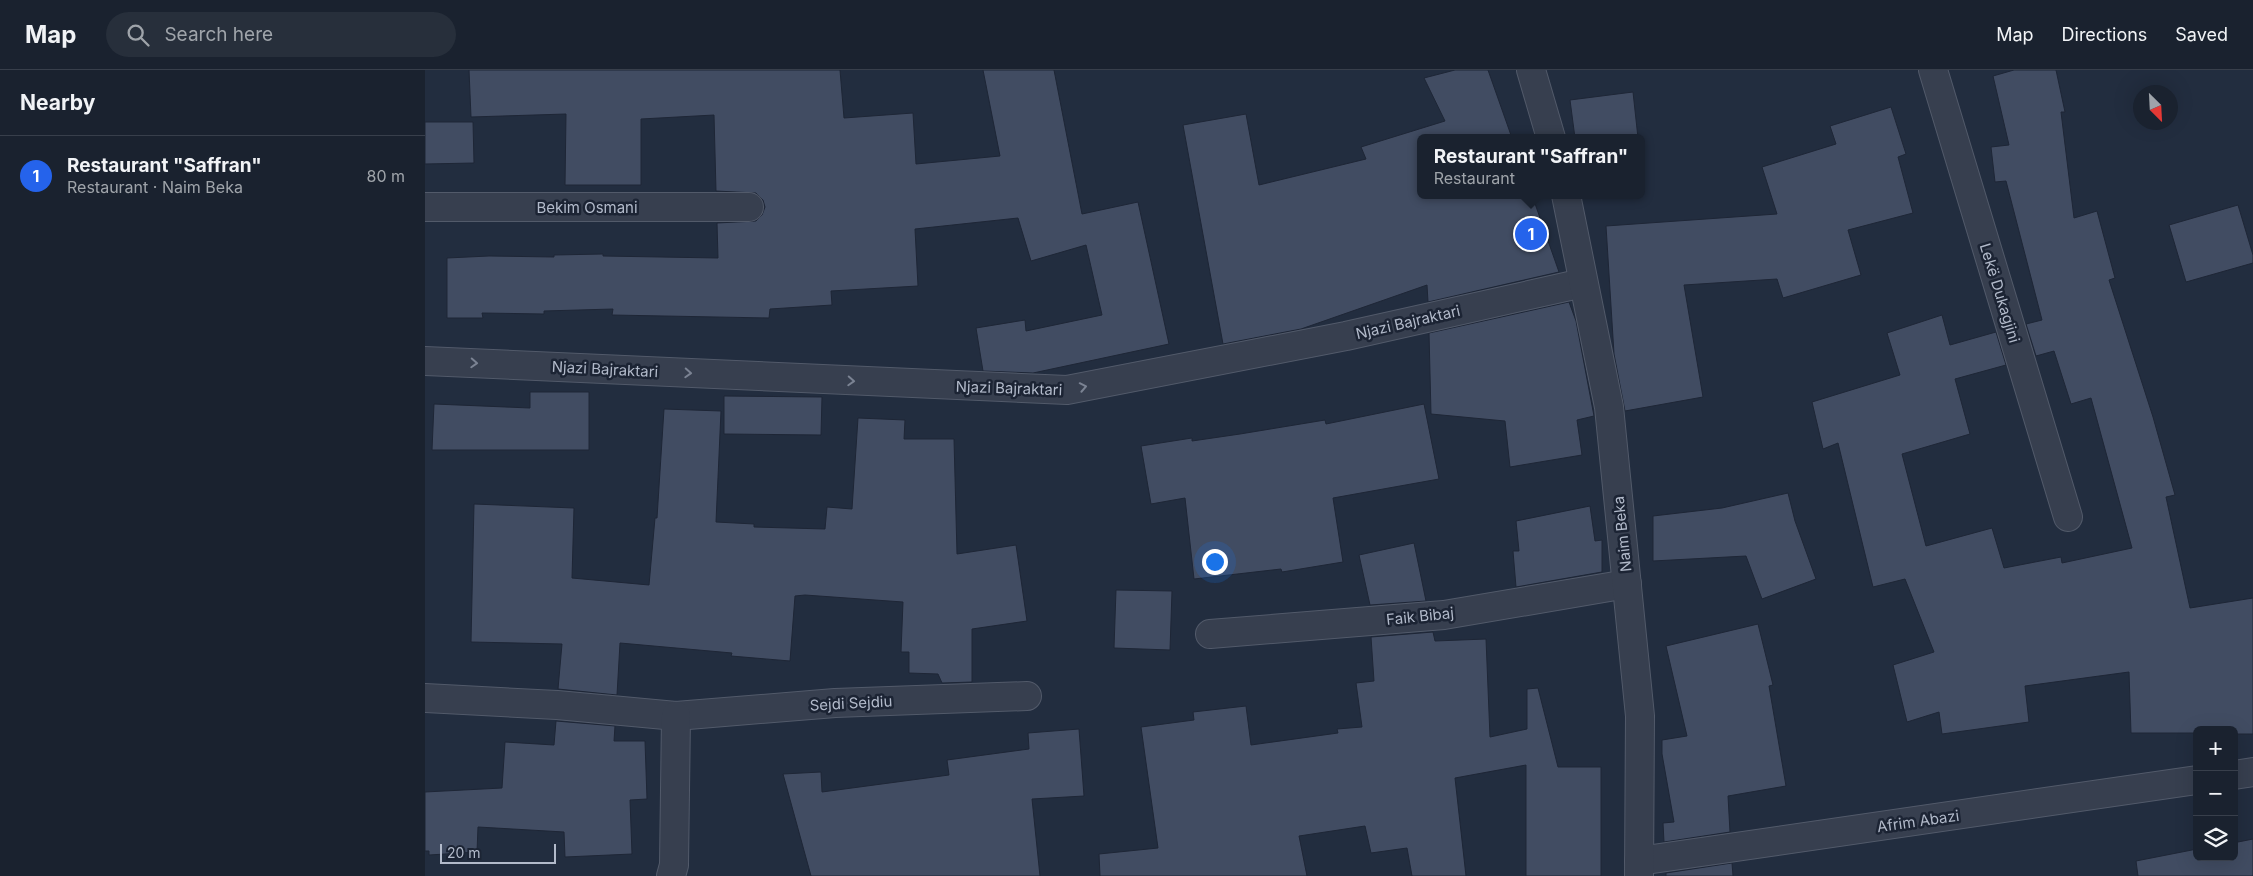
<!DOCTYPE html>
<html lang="en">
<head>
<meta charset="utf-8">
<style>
	:root { --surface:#1a222f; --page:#272f3b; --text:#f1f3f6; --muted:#9fa4aa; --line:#383f4b; --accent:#2563eb }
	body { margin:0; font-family:Inter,sans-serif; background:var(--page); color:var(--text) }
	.controls { position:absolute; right:15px; bottom:15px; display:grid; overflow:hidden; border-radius:8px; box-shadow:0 5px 20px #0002 }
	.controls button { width:45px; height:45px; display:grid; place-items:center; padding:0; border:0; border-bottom:1px solid var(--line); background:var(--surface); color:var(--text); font:25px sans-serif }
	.compass { position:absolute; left:1708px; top:15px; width:45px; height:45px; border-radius:50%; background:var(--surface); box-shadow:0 5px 20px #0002; rotate:156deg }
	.scale { position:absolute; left:15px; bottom:12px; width:116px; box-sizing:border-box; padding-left:5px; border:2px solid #b2baca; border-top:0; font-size:14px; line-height:18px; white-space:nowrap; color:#b2baca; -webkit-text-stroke:4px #1c2434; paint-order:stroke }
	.you { position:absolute; left:789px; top:491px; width:18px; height:18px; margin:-12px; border:4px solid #fff; border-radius:50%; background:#1a73e8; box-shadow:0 0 0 8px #1a73e833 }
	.badge { display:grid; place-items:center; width:32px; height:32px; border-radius:50%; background:var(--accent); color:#fff; font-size:16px; font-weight:700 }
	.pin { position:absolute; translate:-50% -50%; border:2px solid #fff; box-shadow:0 1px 5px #0006 }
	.popup { position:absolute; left:992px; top:64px; width:228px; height:65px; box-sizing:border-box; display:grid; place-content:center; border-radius:8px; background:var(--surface); filter:drop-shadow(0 1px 4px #0005); font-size:16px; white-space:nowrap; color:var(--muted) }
	.popup b { font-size:19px; color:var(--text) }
	.popup::after { content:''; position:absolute; left:50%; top:100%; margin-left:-10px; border:10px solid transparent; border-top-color:var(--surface) }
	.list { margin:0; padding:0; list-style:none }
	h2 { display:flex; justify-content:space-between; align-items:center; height:65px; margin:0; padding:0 20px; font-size:21px }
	h2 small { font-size:16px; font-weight:400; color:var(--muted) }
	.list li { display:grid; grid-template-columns:32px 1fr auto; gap:15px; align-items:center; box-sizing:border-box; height:80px; padding:0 20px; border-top:1px solid var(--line) }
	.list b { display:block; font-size:19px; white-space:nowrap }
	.list p { margin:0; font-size:16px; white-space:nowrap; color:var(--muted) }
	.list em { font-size:16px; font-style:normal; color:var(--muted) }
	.icon { flex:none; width:28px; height:28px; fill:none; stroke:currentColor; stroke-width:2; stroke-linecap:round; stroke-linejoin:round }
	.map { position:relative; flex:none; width:1828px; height:806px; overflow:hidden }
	header { display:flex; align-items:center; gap:30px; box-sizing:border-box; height:70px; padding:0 25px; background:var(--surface); border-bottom:1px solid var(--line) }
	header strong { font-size:24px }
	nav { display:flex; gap:28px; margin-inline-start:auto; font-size:18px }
	.search { width:350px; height:45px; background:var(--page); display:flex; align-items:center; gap:12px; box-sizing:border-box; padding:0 18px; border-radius:28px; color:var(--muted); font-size:19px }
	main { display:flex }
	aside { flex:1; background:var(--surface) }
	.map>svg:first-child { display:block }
	.building { fill:#414c62; stroke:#1e2636 }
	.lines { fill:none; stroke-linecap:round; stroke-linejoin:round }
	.minor-casing { stroke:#525a6a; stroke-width:30 }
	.tertiary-casing { stroke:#525a6a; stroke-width:30 }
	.minor { stroke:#373f4f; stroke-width:28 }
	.tertiary { stroke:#373f4f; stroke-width:28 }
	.oneway { stroke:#7b8393 }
	.labels { text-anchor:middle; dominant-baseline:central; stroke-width:5; stroke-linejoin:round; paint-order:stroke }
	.street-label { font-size:15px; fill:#b2baca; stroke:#1c2434 }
</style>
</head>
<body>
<header>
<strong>Map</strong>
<div class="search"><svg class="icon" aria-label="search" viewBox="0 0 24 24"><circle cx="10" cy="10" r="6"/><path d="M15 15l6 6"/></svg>Search here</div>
<nav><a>Map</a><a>Directions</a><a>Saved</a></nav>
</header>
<main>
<aside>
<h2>Nearby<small></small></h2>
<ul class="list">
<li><span class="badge">1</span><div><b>Restaurant &quot;Saffran&quot;</b><p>Restaurant · Naim Beka</p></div><em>80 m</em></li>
</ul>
</aside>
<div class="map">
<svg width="1828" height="806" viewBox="0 0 1828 806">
	<rect width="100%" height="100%" fill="#222d3f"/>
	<!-- building -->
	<g class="building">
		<path d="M 44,0 L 415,0 L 419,48 L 488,43 L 491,94 L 575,86 L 558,0 L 629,0 L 657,144 L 713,132 L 744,274 L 608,303 L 558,301 L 551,258 L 600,250 L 601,261 L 677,245 L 661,175 L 606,191 L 593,148 L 490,159 L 493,216 L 406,221 L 407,235 L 345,239 L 344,248 L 187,245 L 188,239 L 119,241 L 119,244 L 57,243 L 58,248 L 22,248 L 22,188 L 64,186 L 129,187 L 129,185 L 178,184 L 178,186 L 293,188 L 292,153 L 331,151 L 337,145 L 340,137 L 338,130 L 331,123 L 291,121 L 289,45 L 216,49 L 216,115 L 140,115 L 141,44 L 46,47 Z"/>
		<path d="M 1030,0 L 1063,0 L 1087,68 L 996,68 L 996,125 L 1107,125 L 1134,202 L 1003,232 L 1002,215 L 876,259 L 798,274 L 758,55 L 821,44 L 834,115 L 941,89 L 936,77 L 1020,51 L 999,8 Z"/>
		<path d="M 1589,0 L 1631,0 L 1640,42 L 1636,42 L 1649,148 L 1672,141 L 1690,208 L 1684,210 L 1728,347 L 1750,425 L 1741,427 L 1765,538 L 1828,528 L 1828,664 L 1809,664 L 1809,660 L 1772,660 L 1772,663 L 1706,663 L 1704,602 L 1600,616 L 1604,652 L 1517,664 L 1514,642 L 1482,652 L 1468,595 L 1509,582 L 1480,509 L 1448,517 L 1413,373 L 1398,379 L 1387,332 L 1475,305 L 1462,263 L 1517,245 L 1525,275 L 1571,262 L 1581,295 L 1530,309 L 1545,364 L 1477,384 L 1501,476 L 1567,458 L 1579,498 L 1636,487 L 1637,493 L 1707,478 L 1666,328 L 1646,334 L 1629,281 L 1611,286 L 1601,254 L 1617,250 L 1581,111 L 1570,112 L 1566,77 L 1584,75 L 1568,6 Z"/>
		<path d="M 1208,22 L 1213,68 L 1150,68 L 1145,30 Z"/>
		<path d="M 1466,37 L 1481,84 L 1473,87 L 1488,143 L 1423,160 L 1436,205 L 1358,228 L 1352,209 L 1259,215 L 1278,327 L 1200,341 L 1189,284 L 1181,156 L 1352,144 L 1337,97 L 1411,74 L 1405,56 Z"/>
		<path d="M 0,52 L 48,52 L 49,93 L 0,94 Z"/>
		<path d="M 1813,135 L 1828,185 L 1828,193 L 1761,212 L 1744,155 Z"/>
		<path d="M 1144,232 L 1151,251 L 1169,346 L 1152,350 L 1157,385 L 1085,397 L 1080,351 L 1006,344 L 1004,263 Z"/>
		<path d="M 105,322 L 164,322 L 164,380 L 7,380 L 9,334 L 105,338 Z"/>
		<path d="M 299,326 L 397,327 L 396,365 L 299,364 Z"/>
		<path d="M 999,334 L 1014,409 L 908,428 L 918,492 L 857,502 L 856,499 L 769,509 L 760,428 L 726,434 L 716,376 L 767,368 L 767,371 L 815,364 L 900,350 L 901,354 Z"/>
		<path d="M 239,339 L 296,341 L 291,452 L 329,454 L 329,457 L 400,459 L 402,437 L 427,439 L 433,348 L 480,350 L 479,369 L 529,369 L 532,484 L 591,475 L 602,551 L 547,559 L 547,612 L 517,613 L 513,604 L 484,603 L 484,582 L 476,582 L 478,532 L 380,525 L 370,526 L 365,591 L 306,586 L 307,583 L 195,573 L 192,625 L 133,619 L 137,574 L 46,572 L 49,434 L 149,438 L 147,508 L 224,515 L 230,448 L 232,448 Z"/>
		<path d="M 1363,423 L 1370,451 L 1391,509 L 1337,529 L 1321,486 L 1228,491 L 1228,446 L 1297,438 Z"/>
		<path d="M 1165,436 L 1170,471 L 1177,470 L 1177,502 L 1091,517 L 1088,481 L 1094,481 L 1091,451 Z"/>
		<path d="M 989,473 L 1001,531 L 945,535 L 934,485 Z"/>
		<path d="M 691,520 L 747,521 L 745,580 L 689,578 Z"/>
		<path d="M 1333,554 L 1348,615 L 1344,616 L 1361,716 L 1303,726 L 1305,762 L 1239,772 L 1238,753 L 1249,752 L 1237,684 L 1237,670 L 1262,666 L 1241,576 Z"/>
		<path d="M 1008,562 L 1010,571 L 1061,569 L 1065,667 L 1102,659 L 1102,619 L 1113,618 L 1133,697 L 1176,697 L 1176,806 L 1101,806 L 1101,695 L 1030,708 L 1041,806 L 987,806 L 982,778 L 946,783 L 940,756 L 874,766 L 882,806 L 675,806 L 674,784 L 733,778 L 716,657 L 769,650 L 768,642 L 821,636 L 826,675 L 913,663 L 912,659 L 937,657 L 931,613 L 949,611 L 946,567 Z"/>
		<path d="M 131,651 L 190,656 L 189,671 L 220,671 L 222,729 L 205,730 L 207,784 L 140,787 L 139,762 L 53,757 L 52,782 L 4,785 L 4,781 L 0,781 L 0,722 L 77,718 L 80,672 L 129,675 Z"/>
		<path d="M 654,659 L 659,726 L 607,729 L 615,806 L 386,806 L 358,704 L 396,702 L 397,722 L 524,705 L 522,690 L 604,679 L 603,663 Z"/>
		<path d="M 1809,757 L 1813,772 L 1828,769 L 1828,806 L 1713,806 L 1711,791 L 1772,779 L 1772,787 L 1809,787 Z"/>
		<path d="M 1307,793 L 1308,806 L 1241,806 L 1241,803 Z"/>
	</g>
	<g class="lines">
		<!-- minor casing -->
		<g class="minor-casing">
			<g id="minor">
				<path d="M 1508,0 L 1643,447"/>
				<path d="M 0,137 L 324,137"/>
				<path d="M 0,291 L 642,320 L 921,266 L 1158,213"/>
				<path d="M 785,564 L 1019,545 L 1202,514"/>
				<path d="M 0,628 L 132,635 L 251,646 L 410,633 L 602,626"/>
				<path d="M 1809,705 L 1828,702"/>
				<path d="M 1214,791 L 1772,710"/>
				<path d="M 246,806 L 249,795 L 251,646"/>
			</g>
		</g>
		<!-- tertiary casing -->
		<g class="tertiary-casing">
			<g id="tertiary">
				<path d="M 1106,0 L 1126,68"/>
				<path d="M 1141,125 L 1184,337 L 1215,646 L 1214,806"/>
			</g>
		</g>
		<!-- minor -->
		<use href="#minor" class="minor"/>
		<!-- tertiary -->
		<use href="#tertiary" class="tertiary"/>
	</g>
	<!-- one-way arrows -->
	<defs><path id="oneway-chevron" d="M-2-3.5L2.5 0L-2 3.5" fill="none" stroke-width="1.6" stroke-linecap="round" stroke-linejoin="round" transform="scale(1.25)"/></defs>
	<g class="oneway">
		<use href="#oneway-chevron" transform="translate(49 293) rotate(3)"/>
		<use href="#oneway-chevron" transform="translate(263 303) rotate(3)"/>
		<use href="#oneway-chevron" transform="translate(426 311) rotate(3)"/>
		<use href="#oneway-chevron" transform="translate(658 317) rotate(-11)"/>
	</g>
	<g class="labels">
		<!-- street labels -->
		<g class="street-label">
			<text x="162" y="137">Bekim Osmani</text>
			<text transform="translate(1575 223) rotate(73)">Lekë Dukagjini</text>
			<text transform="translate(983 252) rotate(-13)">Njazi Bajraktari</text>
			<text transform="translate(180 299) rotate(3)">Njazi Bajraktari</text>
			<text transform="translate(584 318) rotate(2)">Njazi Bajraktari</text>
			<text transform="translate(1197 464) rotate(-96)">Naim Beka</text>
			<text transform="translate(995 546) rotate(-6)">Faik Bibaj</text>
			<text transform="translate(426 633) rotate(-3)">Sejdi Sejdiu</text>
			<text transform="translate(1493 751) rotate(-8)">Afrim Abazi</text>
		</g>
	</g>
</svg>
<div class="controls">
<button>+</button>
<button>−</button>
<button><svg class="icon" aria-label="layers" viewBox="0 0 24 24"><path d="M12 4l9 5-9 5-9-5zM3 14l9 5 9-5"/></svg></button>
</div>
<svg class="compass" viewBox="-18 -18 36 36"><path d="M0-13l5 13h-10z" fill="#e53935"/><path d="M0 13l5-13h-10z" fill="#9fa4aa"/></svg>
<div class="scale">20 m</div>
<div class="you"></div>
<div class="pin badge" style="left:1106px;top:164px">1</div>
<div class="popup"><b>Restaurant &quot;Saffran&quot;</b>Restaurant</div>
</div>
</main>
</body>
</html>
